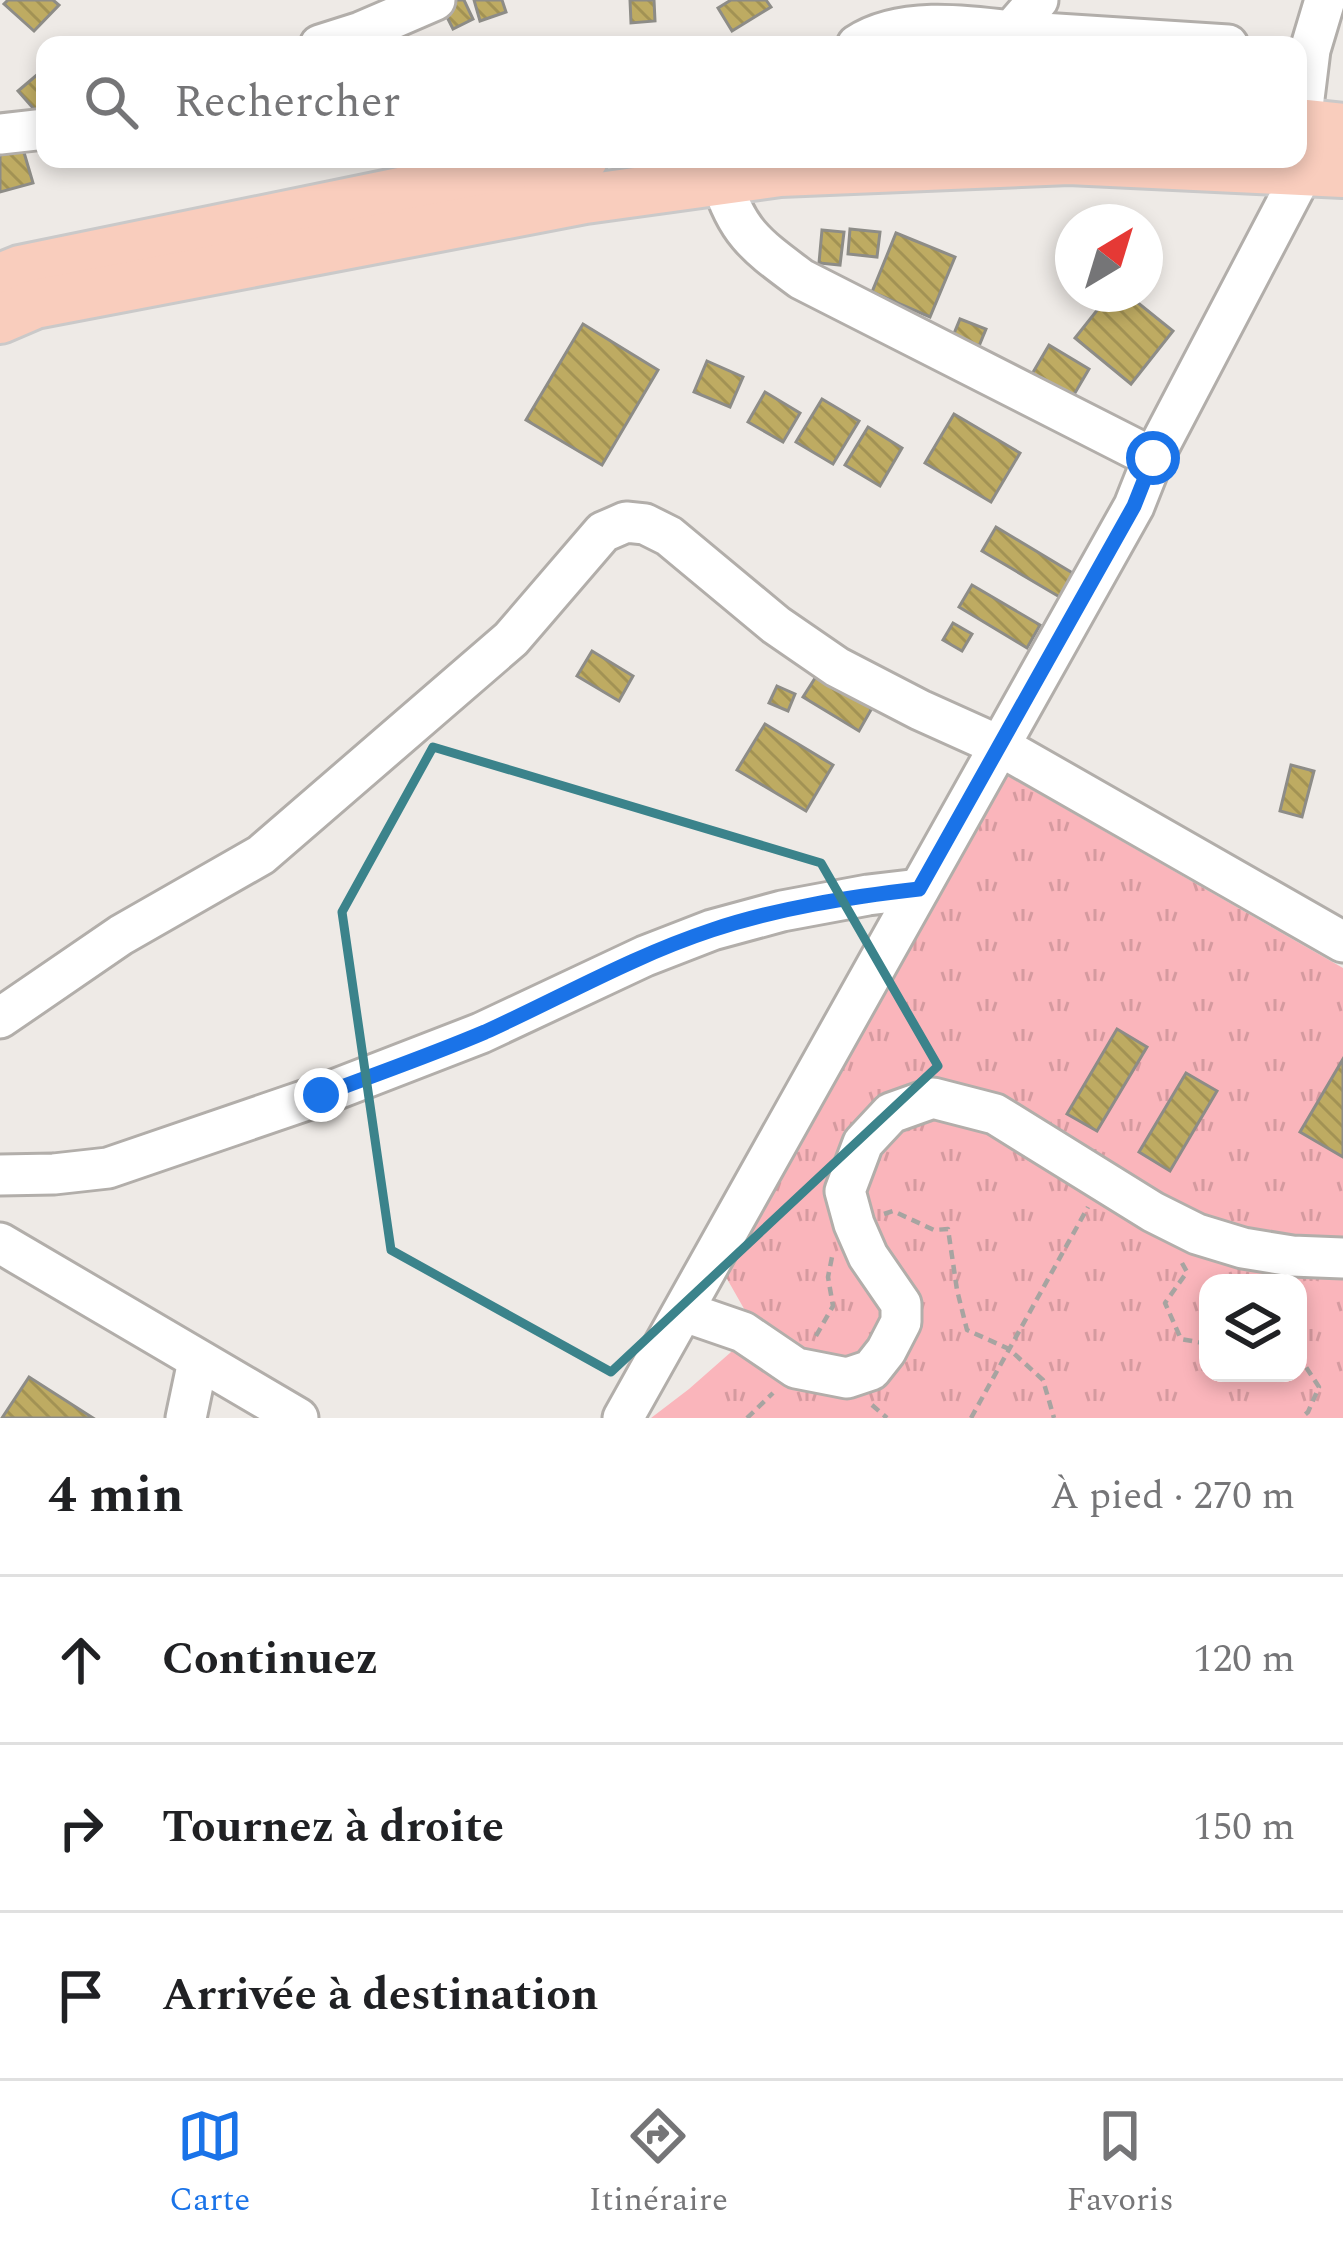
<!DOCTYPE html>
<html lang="fr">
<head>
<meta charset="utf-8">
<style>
	:root { --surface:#fff; --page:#f6f6f6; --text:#202124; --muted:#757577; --line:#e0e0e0; --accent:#1a73e8 }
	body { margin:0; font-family:Spectral,serif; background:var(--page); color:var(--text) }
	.controls { position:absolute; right:36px; bottom:36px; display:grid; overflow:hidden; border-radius:24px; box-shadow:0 6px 18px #0003 }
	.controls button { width:108px; height:108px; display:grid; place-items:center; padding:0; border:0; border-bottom:3px solid var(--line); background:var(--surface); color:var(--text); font:60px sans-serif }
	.compass { position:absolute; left:1055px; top:204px; width:108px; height:108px; border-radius:50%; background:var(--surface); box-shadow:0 6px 18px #0003; rotate:38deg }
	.stop { position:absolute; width:36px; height:36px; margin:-27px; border:9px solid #1a73e8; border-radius:50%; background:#fff }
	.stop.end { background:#1a73e8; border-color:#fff; box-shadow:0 3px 12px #0008 }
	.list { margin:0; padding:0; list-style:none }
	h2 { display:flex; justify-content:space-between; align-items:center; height:156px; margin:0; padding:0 48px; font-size:51px }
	h2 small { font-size:39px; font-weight:400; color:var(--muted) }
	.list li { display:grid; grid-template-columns:78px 1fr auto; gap:36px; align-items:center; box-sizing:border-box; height:168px; padding:0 48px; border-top:3px solid var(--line) }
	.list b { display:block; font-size:45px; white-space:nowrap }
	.list em { font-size:39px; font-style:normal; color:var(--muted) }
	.icon { flex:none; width:66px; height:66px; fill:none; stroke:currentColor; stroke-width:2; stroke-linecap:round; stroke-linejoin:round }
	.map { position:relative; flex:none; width:1343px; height:1418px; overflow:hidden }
	.search { position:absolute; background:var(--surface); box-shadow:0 6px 18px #0003; left:36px; right:36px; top:36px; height:132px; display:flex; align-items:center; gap:30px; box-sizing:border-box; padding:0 42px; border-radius:24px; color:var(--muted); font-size:45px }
	.sheet { height:660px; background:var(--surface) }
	nav { display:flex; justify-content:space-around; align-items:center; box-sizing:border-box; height:168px; border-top:3px solid var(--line); background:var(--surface); font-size:33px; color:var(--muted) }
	nav a { display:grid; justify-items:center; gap:6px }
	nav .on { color:var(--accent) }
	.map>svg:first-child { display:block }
	.grass { fill:url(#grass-tufts); fill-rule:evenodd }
	.building { fill:url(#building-back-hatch); stroke:#8d8c87; stroke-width:3 }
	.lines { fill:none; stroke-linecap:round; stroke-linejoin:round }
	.minor-casing { stroke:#b2aeaa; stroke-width:45 }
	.major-casing { stroke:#cac9c9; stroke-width:54 }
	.path { stroke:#a7a4a1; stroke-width:4.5; stroke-dasharray:9 6; stroke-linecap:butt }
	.minor { stroke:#fff; stroke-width:39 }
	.major { stroke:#f9cdbd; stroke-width:48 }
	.route { stroke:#1a73e8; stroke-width:15 }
	.marked { fill:none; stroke:#3b838b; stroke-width:9; stroke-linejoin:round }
</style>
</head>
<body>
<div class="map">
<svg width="1343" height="1418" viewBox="0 0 1343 1418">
	<defs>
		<pattern id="grass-tufts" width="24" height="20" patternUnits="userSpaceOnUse" patternTransform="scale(3)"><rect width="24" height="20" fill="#fab5bb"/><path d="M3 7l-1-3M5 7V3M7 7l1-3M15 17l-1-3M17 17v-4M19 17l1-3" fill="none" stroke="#d59a9f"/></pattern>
		<pattern id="building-back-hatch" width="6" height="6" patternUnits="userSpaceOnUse" patternTransform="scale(3)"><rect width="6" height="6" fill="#beab62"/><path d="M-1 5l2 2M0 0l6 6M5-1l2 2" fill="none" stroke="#a29254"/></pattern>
	</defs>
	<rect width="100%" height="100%" fill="#eeeae6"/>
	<!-- grass -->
	<path class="grass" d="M 1003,773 L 1343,968 L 1343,1418 L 651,1418 L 689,1389 L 739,1345 L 747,1314 L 722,1270 ZM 1208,1283 L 1298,1283 L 1298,1373 L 1208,1373 Z"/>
	<!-- building -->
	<g class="building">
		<path d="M 8,0 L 53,0 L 59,5 L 34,31 L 4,4 Z"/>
		<path d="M 452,0 L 464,0 L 473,19 L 453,29 L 441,5 Z"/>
		<path d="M 474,0 L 502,0 L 506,12 L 480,21 Z"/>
		<path d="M 630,0 L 654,0 L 655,21 L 631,23 Z"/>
		<path d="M 731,0 L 766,0 L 771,7 L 732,31 L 718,8 Z"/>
		<path d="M 45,68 L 45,113 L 41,117 L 18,91 Z"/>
		<path d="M 23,149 L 33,183 L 0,192 L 0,155 Z"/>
		<path d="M 850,229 L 880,232 L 877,257 L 848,254 Z"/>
		<path d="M 822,230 L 844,232 L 840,265 L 819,263 Z"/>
		<path d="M 896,233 L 955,257 L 930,317 L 872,292 Z"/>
		<path d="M 1110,294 L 1127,294 L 1173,331 L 1131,384 L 1075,338 Z"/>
		<path d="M 960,319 L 986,329 L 979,346 L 953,336 Z"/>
		<path d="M 583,324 L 658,370 L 602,465 L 526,420 Z"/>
		<path d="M 1049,345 L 1089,369 L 1072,398 L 1032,374 Z"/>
		<path d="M 707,361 L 743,377 L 730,407 L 694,392 Z"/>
		<path d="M 765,392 L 800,413 L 783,442 L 748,422 Z"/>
		<path d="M 822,399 L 859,421 L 833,464 L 796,442 Z"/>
		<path d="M 954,414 L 1020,453 L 991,502 L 925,463 Z"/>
		<path d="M 868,427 L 902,448 L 880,486 L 845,465 Z"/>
		<path d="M 996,527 L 1076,575 L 1063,599 L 982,551 Z"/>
		<path d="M 972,585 L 1040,625 L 1027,648 L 959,607 Z"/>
		<path d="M 953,623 L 972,634 L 962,651 L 943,640 Z"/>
		<path d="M 592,651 L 633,676 L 619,701 L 577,676 Z"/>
		<path d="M 817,675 L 872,708 L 859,731 L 803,697 Z"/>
		<path d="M 777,686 L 795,694 L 788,711 L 769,703 Z"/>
		<path d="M 765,724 L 833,765 L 806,811 L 737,770 Z"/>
		<path d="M 1291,765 L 1314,771 L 1302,817 L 1280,811 Z"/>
		<path d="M 1117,1029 L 1147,1047 L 1097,1131 L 1067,1114 Z"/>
		<path d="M 1343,1059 L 1343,1157 L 1300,1132 Z"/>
		<path d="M 1186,1073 L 1217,1091 L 1170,1171 L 1139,1152 Z"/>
		<path d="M 29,1377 L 93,1418 L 2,1418 Z"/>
	</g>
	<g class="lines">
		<!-- minor casing -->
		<g class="minor-casing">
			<g id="minor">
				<path d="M 1011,31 L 1228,45"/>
				<path d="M 320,45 L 361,32 L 435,0"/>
				<path d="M 857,45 C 899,17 963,25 1011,31 L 1038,0"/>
				<path d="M 1301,123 L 1310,50 L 1325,0"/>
				<path d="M 0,134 L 45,129"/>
				<path d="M 721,179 C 737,233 757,246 801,279 L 1153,458"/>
				<path d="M 0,1018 L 121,935 L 261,855 L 511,639 L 603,532 L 626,522 L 645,524 L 669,536 L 776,625 L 837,667 L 920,710 L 1000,746 L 1343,942"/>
				<path d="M 0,1175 L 54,1174 L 108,1168 L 321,1095 L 481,1033 L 645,956 L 712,930 L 782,911 L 868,895 L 919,889"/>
				<path d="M 0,1243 L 298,1418"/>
				<path d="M 685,1312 L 743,1332 L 796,1368 L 847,1378 L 871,1370 L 886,1351 L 901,1322 L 901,1304 L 868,1256 L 854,1224 L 845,1191 L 863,1143 L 891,1113 L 933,1098 L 995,1114 L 1153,1212 L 1197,1234 L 1243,1248 L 1292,1256 L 1343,1258"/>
				<path d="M 186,1418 L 198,1361"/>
				<path d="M 623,1418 L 1134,506 L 1153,458 L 1304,170"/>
			</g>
		</g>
		<!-- major casing -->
		<g class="major-casing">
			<g id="major">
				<path d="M 1298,123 L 1343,128"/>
				<path d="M 0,278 L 20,270 L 439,184 L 583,159"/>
				<path d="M 0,319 L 35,304 L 585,199 L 780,172 L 1069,160 L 1343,173"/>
			</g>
		</g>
		<!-- path -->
		<g class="path">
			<path d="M 884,1214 L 893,1211 L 934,1230 L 948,1229 L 957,1290 L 967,1330 L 1009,1349 L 1043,1380 L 1054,1418"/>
			<path d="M 1182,1263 L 1187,1272 L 1165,1303 L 1181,1339 L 1208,1344"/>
			<path d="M 816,1336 L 833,1306 L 828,1277 L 832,1257"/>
			<path d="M 1298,1355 L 1319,1387 L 1308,1412 L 1301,1418"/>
			<path d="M 872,1405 L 887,1418"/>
			<path d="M 747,1418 L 773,1393"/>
			<path d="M 971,1418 L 1088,1207"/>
		</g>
		<!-- minor -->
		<use href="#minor" class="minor"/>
		<!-- major -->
		<use href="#major" class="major"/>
	</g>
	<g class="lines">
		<!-- route -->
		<path class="route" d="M 321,1095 C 376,1074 431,1055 485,1032 C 560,998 633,956 712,930 C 778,908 849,897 919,889 L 1134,506 L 1153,458"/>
	</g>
	<!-- marked area -->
	<path class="marked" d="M 433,747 L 821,863 L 938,1066 L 611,1372 L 391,1250 L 342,912 Z"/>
</svg>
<div class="controls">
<button><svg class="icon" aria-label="layers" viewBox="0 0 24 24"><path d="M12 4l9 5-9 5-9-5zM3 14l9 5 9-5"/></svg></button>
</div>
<svg class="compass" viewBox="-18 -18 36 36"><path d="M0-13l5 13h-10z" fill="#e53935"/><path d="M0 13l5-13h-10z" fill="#757577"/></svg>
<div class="stop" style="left:1153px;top:458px"></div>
<div class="stop end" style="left:321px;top:1095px"></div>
<div class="search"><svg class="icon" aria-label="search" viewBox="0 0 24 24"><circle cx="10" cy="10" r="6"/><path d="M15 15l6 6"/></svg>Rechercher</div>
</div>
<section class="sheet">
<h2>4 min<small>À pied · 270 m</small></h2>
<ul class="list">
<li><svg class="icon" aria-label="ahead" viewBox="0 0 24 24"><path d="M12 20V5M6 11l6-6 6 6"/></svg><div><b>Continuez</b></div><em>120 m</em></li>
<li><svg class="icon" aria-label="right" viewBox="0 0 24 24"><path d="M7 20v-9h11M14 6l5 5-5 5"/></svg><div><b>Tournez à droite</b></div><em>150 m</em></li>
<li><svg class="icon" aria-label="arrive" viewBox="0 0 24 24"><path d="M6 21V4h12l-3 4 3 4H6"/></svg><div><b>Arrivée à destination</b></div></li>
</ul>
</section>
<nav>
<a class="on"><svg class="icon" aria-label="map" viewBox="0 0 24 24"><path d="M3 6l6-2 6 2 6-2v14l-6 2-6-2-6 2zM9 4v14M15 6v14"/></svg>Carte</a>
<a><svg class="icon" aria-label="directions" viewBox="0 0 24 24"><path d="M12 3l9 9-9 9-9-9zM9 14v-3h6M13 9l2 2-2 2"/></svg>Itinéraire</a>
<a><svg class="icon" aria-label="saved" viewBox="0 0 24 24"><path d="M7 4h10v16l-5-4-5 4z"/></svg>Favoris</a>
</nav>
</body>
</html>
